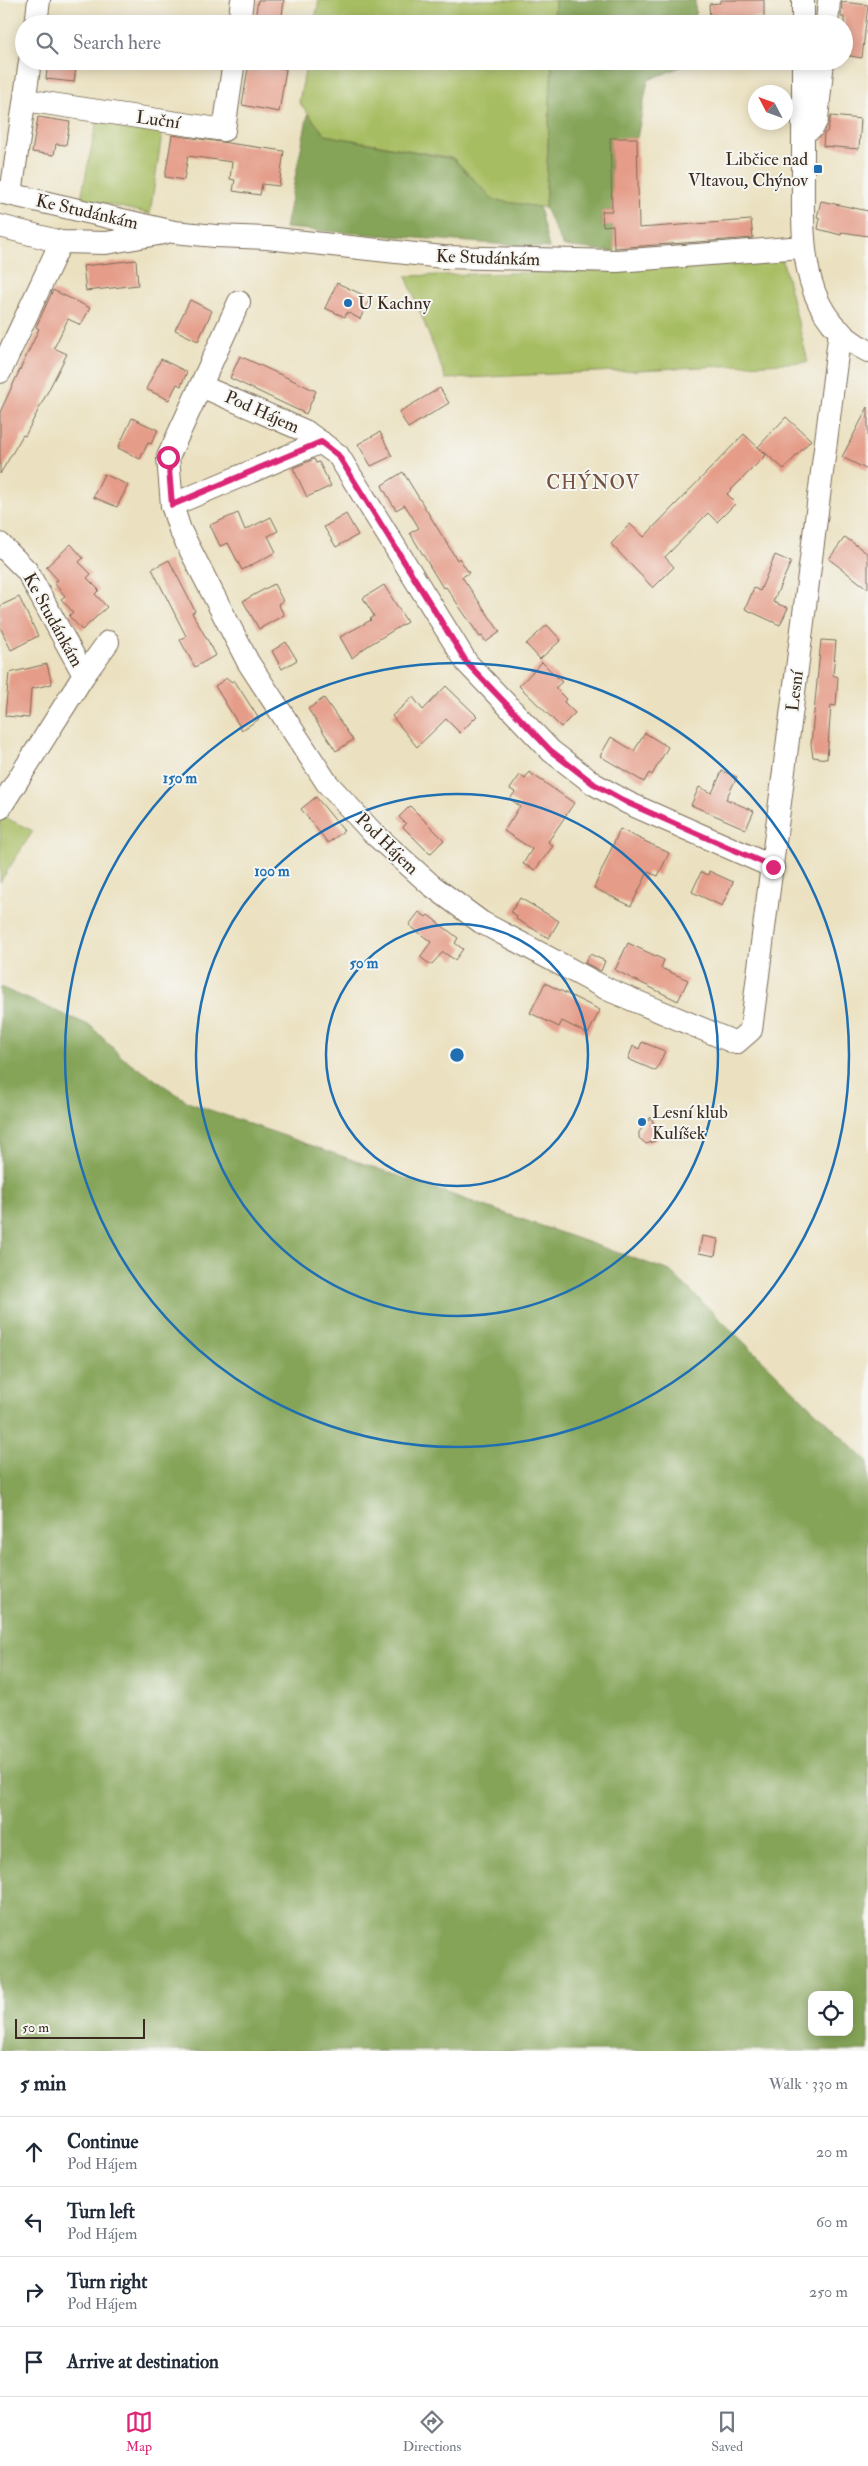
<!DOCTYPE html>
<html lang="en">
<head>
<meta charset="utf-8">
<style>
	:root { --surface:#fff; --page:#f2f2f3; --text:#1f2937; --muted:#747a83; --line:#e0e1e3; --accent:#db2777 }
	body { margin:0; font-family:"IM FELL Double Pica",serif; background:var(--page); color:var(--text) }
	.controls { position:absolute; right:15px; bottom:15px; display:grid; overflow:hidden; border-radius:10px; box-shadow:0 2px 12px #0003 }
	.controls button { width:45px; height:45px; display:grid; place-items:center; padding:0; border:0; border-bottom:1px solid var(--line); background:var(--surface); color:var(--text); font:25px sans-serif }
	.compass { position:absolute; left:748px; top:85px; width:45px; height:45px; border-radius:50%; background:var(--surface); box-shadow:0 2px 12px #0003; rotate:311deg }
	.scale { position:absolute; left:15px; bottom:12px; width:130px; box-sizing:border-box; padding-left:5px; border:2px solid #3b2a1e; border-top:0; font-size:14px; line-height:18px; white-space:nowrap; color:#3b2a1e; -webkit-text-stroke:4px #f6f6f2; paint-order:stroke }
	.stop { position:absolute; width:15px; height:15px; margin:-11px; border:4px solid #db2777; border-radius:50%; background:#fff }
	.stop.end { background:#db2777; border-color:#fff; box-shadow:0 1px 5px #0008 }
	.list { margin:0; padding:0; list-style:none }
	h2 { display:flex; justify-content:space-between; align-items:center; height:65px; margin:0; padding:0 20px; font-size:21px }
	h2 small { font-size:16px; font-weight:400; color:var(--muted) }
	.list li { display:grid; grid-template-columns:32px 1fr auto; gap:15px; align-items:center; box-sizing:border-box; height:70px; padding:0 20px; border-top:1px solid var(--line) }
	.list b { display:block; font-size:19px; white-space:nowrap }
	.list p { margin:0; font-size:16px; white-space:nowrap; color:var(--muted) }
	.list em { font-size:16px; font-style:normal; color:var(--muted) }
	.icon { flex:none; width:28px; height:28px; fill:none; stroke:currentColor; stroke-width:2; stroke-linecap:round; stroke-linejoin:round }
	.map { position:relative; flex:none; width:868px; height:2051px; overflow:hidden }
	.search { position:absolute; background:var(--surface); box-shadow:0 2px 12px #0003; left:15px; right:15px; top:15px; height:55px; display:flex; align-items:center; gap:12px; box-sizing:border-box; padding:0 18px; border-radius:28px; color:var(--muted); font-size:19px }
	.sheet { height:345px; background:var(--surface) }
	nav { display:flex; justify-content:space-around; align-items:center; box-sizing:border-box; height:70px; border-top:1px solid var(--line); background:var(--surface); font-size:14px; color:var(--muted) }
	nav a { display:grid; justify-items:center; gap:2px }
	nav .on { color:var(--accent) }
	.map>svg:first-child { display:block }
	.green { fill:#a7bd62; stroke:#717440 }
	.forest { fill:#85a458; stroke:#60673b; fill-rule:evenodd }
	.building { fill:#e59c88 }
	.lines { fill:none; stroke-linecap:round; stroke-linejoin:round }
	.minor-casing { stroke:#796a57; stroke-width:24 }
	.minor { stroke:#fff; stroke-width:22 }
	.route { stroke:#db2777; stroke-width:6 }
	.ring { fill:none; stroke:#1f6fb2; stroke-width:2.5 }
	.poi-dot { fill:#1f6fb2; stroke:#f6f6f2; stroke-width:2 }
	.labels { text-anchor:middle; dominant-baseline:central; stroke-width:4; stroke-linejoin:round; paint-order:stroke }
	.street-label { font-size:18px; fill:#3b2a1e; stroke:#f6f6f2 }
	.poi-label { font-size:18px; fill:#3b2a1e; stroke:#f6f6f2; text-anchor:start }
	.neighbourhood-label { font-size:19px; letter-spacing:1px; fill:#765243; stroke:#f6f6f2 }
	.centre { fill:#1f6fb2; stroke:#f6f6f2; stroke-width:2.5 }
	.ring-label { font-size:15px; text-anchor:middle; font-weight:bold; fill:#1f6fb2; stroke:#f6f6f2; stroke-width:4; stroke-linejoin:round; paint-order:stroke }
</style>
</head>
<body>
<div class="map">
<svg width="868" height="2051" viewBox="0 0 868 2051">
	<rect width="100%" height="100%" fill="#f6f6f2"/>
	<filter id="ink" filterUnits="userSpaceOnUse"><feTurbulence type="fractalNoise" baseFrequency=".02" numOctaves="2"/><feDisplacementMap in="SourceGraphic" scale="10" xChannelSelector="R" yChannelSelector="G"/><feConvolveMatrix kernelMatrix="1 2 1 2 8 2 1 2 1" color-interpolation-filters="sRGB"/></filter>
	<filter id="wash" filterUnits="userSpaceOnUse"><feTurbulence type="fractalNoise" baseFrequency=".0096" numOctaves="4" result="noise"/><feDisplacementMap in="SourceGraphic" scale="20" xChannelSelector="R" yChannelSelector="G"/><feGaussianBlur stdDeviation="1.12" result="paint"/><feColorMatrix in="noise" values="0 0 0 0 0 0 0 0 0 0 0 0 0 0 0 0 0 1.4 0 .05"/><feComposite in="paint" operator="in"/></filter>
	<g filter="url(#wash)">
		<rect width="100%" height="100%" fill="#ebe1c0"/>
		<!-- green -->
		<g class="green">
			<path d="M 319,0 L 555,0 L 554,24 L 314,24 Z"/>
			<path d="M 307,61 L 552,61 L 545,208 L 494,200 L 453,158 L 325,135 L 299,102 Z"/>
			<path d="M 99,111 L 164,121 L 150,214 L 81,198 Z"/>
			<path d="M 781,254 L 808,362 L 446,379 L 406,276 L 615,270 Z"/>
			<path d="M 0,815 L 33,831 L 0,882 Z"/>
		</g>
		<!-- forest -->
		<g class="forest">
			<path d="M 555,0 L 695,0 L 696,24 L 554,24 Z"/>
			<path d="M 552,61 L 696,61 L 648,80 L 637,138 L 610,139 L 612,211 L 602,211 L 603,226 L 613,225 L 615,252 L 563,246 L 545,208 Z"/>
			<path d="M 308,114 L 325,135 L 453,159 L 494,200 L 539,207 L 549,248 L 285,228 Z"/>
			<path d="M 0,987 L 91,1026 L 123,1058 L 190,1103 L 670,1271 L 868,1462 L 868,2051 L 0,2051 ZM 812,1995 L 849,1995 L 849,2032 L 812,2032 Z"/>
		</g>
		<g id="blocks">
			<!-- building -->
			<g class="building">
				<path d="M 258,0 L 284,0 L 281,24 L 254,24 Z"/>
				<path d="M 720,0 L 764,0 L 764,17 L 710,18 L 709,4 L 720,3 Z"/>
				<path d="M 842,2 L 868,5 L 862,58 L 844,55 L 844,17 L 841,17 Z"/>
				<path d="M 48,61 L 77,61 L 74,82 L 46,79 Z"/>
				<path d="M 249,62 L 286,69 L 279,112 L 242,105 Z"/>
				<path d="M 831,116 L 861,119 L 859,149 L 823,146 L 824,134 L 827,132 Z"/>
				<path d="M 38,117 L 70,122 L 66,145 L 56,144 L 54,155 L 32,152 Z"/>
				<path d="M 172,135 L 284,151 L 279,186 L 262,184 L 260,195 L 233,191 L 235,180 L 230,179 L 232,162 L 188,156 L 184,180 L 165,177 Z"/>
				<path d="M 610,138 L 637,138 L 639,228 L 751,220 L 753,238 L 614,248 L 613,225 L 603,226 L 602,211 L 612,211 Z"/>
				<path d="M 821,201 L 868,211 L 868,236 L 842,232 L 841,235 L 818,229 L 820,218 L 817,217 Z"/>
				<path d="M 136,260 L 138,285 L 86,291 L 83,266 Z"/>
				<path d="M 337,283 L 370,298 L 360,319 L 347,312 L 345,317 L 325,308 Z"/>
				<path d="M 53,290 L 90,308 L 81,325 L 68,319 L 54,348 L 67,354 L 25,436 L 23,435 L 0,474 L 0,412 L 39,329 L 36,327 Z"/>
				<path d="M 190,300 L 212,311 L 198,341 L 175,330 Z"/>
				<path d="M 240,356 L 316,391 L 306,414 L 230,378 Z"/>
				<path d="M 161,359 L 187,372 L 181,386 L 177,384 L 169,400 L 146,389 Z"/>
				<path d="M 440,388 L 449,403 L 408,428 L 399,412 Z"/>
				<path d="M 868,407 L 868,470 L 842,457 Z"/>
				<path d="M 786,417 L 811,440 L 784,469 L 758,447 Z"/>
				<path d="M 132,418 L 158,430 L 151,444 L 148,443 L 140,459 L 118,448 Z"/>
				<path d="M 380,432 L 392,456 L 371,466 L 358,444 Z"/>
				<path d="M 744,434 L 766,455 L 727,494 L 736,503 L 717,522 L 708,513 L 665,557 L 674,567 L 653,588 L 611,544 L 630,524 L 644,537 Z"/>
				<path d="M 314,459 L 316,463 L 319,462 L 331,486 L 307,497 L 293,468 Z"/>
				<path d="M 403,472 L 457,560 L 459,558 L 469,573 L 462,577 L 500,632 L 486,642 L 482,636 L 480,637 L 446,587 L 443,588 L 410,533 L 419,528 L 405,505 L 396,510 L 383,488 L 382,485 Z"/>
				<path d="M 104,474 L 128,485 L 117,507 L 93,497 Z"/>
				<path d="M 238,513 L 245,530 L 271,517 L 278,531 L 268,536 L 276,552 L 242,570 L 228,543 L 220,546 L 210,525 Z"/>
				<path d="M 346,514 L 358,535 L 336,547 L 324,527 Z"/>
				<path d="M 845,537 L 868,554 L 868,589 L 829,559 Z"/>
				<path d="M 71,544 L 83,558 L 79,562 L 91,574 L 87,578 L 99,590 L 95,594 L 107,607 L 82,630 L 69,616 L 73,612 L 61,599 L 65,596 L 54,583 L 58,580 L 46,567 Z"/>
				<path d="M 775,555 L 791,562 L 773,602 L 788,608 L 780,625 L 745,609 L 754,588 L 760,591 Z"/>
				<path d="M 169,560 L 195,611 L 192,613 L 216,655 L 195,667 L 180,640 L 186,636 L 152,569 Z"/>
				<path d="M 274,584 L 283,601 L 278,604 L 284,615 L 259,629 L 243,601 Z"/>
				<path d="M 384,585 L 407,622 L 366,647 L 352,658 L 340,637 L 371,620 L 370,619 L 374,616 L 363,598 Z"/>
				<path d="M 19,597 L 38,636 L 11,650 L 0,627 L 0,606 Z"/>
				<path d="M 547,625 L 561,640 L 540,659 L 526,644 Z"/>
				<path d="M 821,640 L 836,641 L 833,675 L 838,677 L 836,706 L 831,705 L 827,759 L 813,757 L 811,744 Z"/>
				<path d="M 286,642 L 297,660 L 282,669 L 272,651 Z"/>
				<path d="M 542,662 L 562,682 L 555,688 L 566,699 L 564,702 L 575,713 L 561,727 L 519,686 Z"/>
				<path d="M 47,664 L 52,684 L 31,689 L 29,718 L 5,716 L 9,673 Z"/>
				<path d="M 227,678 L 232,682 L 234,680 L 259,719 L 242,730 L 215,686 Z"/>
				<path d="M 446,686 L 477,716 L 460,733 L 446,719 L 417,747 L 392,716 L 413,697 L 423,710 Z"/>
				<path d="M 324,698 L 353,740 L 336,751 L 308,709 Z"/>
				<path d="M 645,733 L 668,747 L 652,775 L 649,773 L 644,782 L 600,756 L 611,737 L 634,751 Z"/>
				<path d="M 722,771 L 737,777 L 726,799 L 754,811 L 746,829 L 691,805 L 699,787 L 712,793 Z"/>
				<path d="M 529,772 L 574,803 L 548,842 L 553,846 L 535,870 L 523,864 L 532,849 L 504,831 L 520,806 L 510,799 L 515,792 L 510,789 L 520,775 L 525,779 Z"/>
				<path d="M 316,797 L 344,831 L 328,843 L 301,809 Z"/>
				<path d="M 410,806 L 444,840 L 430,854 L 403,827 L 406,824 L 399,817 Z"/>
				<path d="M 620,829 L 669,853 L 658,876 L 648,872 L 631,906 L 594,888 Z"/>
				<path d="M 709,871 L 733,882 L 722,906 L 692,892 L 701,872 L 708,875 Z"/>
				<path d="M 520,898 L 559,921 L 549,938 L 516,919 L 517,916 L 511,912 Z"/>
				<path d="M 419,912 L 426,917 L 428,915 L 458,938 L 455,943 L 463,949 L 455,960 L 443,952 L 431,965 L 420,957 L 431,942 L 409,925 Z"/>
				<path d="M 628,943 L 664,960 L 661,968 L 688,980 L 678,1001 L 615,970 Z"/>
				<path d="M 590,954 L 605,961 L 601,971 L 585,963 Z"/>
				<path d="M 545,983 L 600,1010 L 588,1034 L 562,1021 L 559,1027 L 530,1013 Z"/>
				<path d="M 642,1042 L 665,1051 L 656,1071 L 628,1059 L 633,1046 L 639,1049 Z"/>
				<path d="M 651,1117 L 658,1135 L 655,1141 L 646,1144 L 639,1138 L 639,1132 Z"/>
				<path d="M 702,1236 L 718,1239 L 715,1256 L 699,1253 Z"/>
			</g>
		</g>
	</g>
	<g filter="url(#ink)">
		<use href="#blocks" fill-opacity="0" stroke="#796a57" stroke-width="1"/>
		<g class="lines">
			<!-- minor casing -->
			<g class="minor-casing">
				<g id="minor">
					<path d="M 36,24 L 39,0"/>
					<path d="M 239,24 L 242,0"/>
					<path d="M 803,24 L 803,0"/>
					<path d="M 827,24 L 829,0"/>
					<path d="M 803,61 C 803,98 803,135 803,172 C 803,238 797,317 868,351"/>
					<path d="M 25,100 L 224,130 L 234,61"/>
					<path d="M 806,131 L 813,127 L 817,119 L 823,61"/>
					<path d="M 0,192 L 174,232 L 215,236 L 267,238 L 443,257 L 617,261 L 803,247"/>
					<path d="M 11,194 L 30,61"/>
					<path d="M 0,226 L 61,242 L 106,243 L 164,233"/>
					<path d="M 239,302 L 168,457 L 172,505 L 180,530 L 248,662 L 327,783 L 372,832 L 431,885 L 481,922 L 609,990 L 736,1043 L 751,1030 L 840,331"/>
					<path d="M 0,372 L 61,242"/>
					<path d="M 201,386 L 305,431 L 338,455 L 467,663 L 551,751 L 594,784 L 628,803 L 773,867"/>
					<path d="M 172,505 L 321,442"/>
					<path d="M 0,544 L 27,571 L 84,675"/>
					<path d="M 0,808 L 84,675 L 108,642"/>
				</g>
			</g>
			<!-- minor -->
			<use href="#minor" class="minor"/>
		</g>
	</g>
	<g class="lines" filter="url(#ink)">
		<!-- route -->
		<path class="route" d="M 168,457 L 172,505 L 321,442 L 338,455 L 467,663 L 551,751 L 594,784 L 628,803 L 773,867"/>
	</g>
	<!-- distance rings -->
	<g class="ring">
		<circle cx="457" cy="1055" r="131"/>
		<circle cx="457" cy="1055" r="261"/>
		<circle cx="457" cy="1055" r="392"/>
	</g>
	<!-- markers -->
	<g class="poi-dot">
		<rect x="813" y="164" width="10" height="10" rx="2.5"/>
		<circle cx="348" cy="303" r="5"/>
		<circle cx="642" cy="1122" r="5"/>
	</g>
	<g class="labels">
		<!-- street labels -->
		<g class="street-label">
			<text transform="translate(158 120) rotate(8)">Luční</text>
			<text transform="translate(87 212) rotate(13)">Ke Studánkám</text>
			<text transform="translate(488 258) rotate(2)">Ke Studánkám</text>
			<text transform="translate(262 412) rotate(24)">Pod Hájem</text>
			<text transform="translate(53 620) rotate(61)">Ke Studánkám</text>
			<text transform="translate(795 691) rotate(-83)">Lesní</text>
			<text transform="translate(387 844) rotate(44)">Pod Hájem</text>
		</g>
		<!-- poi labels -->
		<g class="poi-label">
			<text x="808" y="159" text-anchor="end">Libčice nad<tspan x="808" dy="21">Vltavou, Chýnov</tspan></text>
			<text x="358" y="303">U Kachny</text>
			<text x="652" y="1112">Lesní klub<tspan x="652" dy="21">Kulíšek</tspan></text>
		</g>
		<!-- neighbourhood labels -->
		<g class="neighbourhood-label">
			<text x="593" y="483">CHÝNOV</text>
		</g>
	</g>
	<circle cx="457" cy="1055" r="8" class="centre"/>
	<g class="ring-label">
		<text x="180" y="783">150 m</text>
		<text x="272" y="876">100 m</text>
		<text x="364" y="968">50 m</text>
	</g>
</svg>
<div class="controls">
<button><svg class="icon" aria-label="locate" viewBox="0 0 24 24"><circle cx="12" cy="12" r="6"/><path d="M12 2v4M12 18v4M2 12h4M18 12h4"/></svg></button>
</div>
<svg class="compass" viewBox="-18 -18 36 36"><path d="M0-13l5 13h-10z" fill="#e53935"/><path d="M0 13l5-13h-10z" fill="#747a83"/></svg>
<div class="scale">50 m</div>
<div class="stop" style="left:168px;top:457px"></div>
<div class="stop end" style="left:773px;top:867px"></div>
<div class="search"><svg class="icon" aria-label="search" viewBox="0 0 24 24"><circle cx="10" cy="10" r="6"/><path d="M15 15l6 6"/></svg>Search here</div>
</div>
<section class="sheet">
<h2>5 min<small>Walk · 330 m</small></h2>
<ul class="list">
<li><svg class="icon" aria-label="ahead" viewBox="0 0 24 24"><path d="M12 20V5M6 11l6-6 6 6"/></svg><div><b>Continue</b><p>Pod Hájem</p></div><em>20 m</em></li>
<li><svg class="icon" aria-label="left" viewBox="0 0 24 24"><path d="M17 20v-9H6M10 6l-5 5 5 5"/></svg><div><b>Turn left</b><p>Pod Hájem</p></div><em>60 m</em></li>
<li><svg class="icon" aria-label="right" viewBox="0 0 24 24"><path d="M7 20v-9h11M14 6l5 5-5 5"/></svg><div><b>Turn right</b><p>Pod Hájem</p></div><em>250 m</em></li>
<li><svg class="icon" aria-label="arrive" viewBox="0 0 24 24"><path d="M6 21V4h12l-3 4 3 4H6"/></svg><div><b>Arrive at destination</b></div></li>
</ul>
</section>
<nav>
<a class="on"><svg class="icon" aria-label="map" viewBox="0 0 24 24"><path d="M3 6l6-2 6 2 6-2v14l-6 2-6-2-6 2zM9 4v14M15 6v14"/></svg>Map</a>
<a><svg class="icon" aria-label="directions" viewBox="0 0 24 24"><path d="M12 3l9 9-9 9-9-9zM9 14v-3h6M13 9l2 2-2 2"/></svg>Directions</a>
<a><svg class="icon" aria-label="saved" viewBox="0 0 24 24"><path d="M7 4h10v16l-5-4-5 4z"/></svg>Saved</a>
</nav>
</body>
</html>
